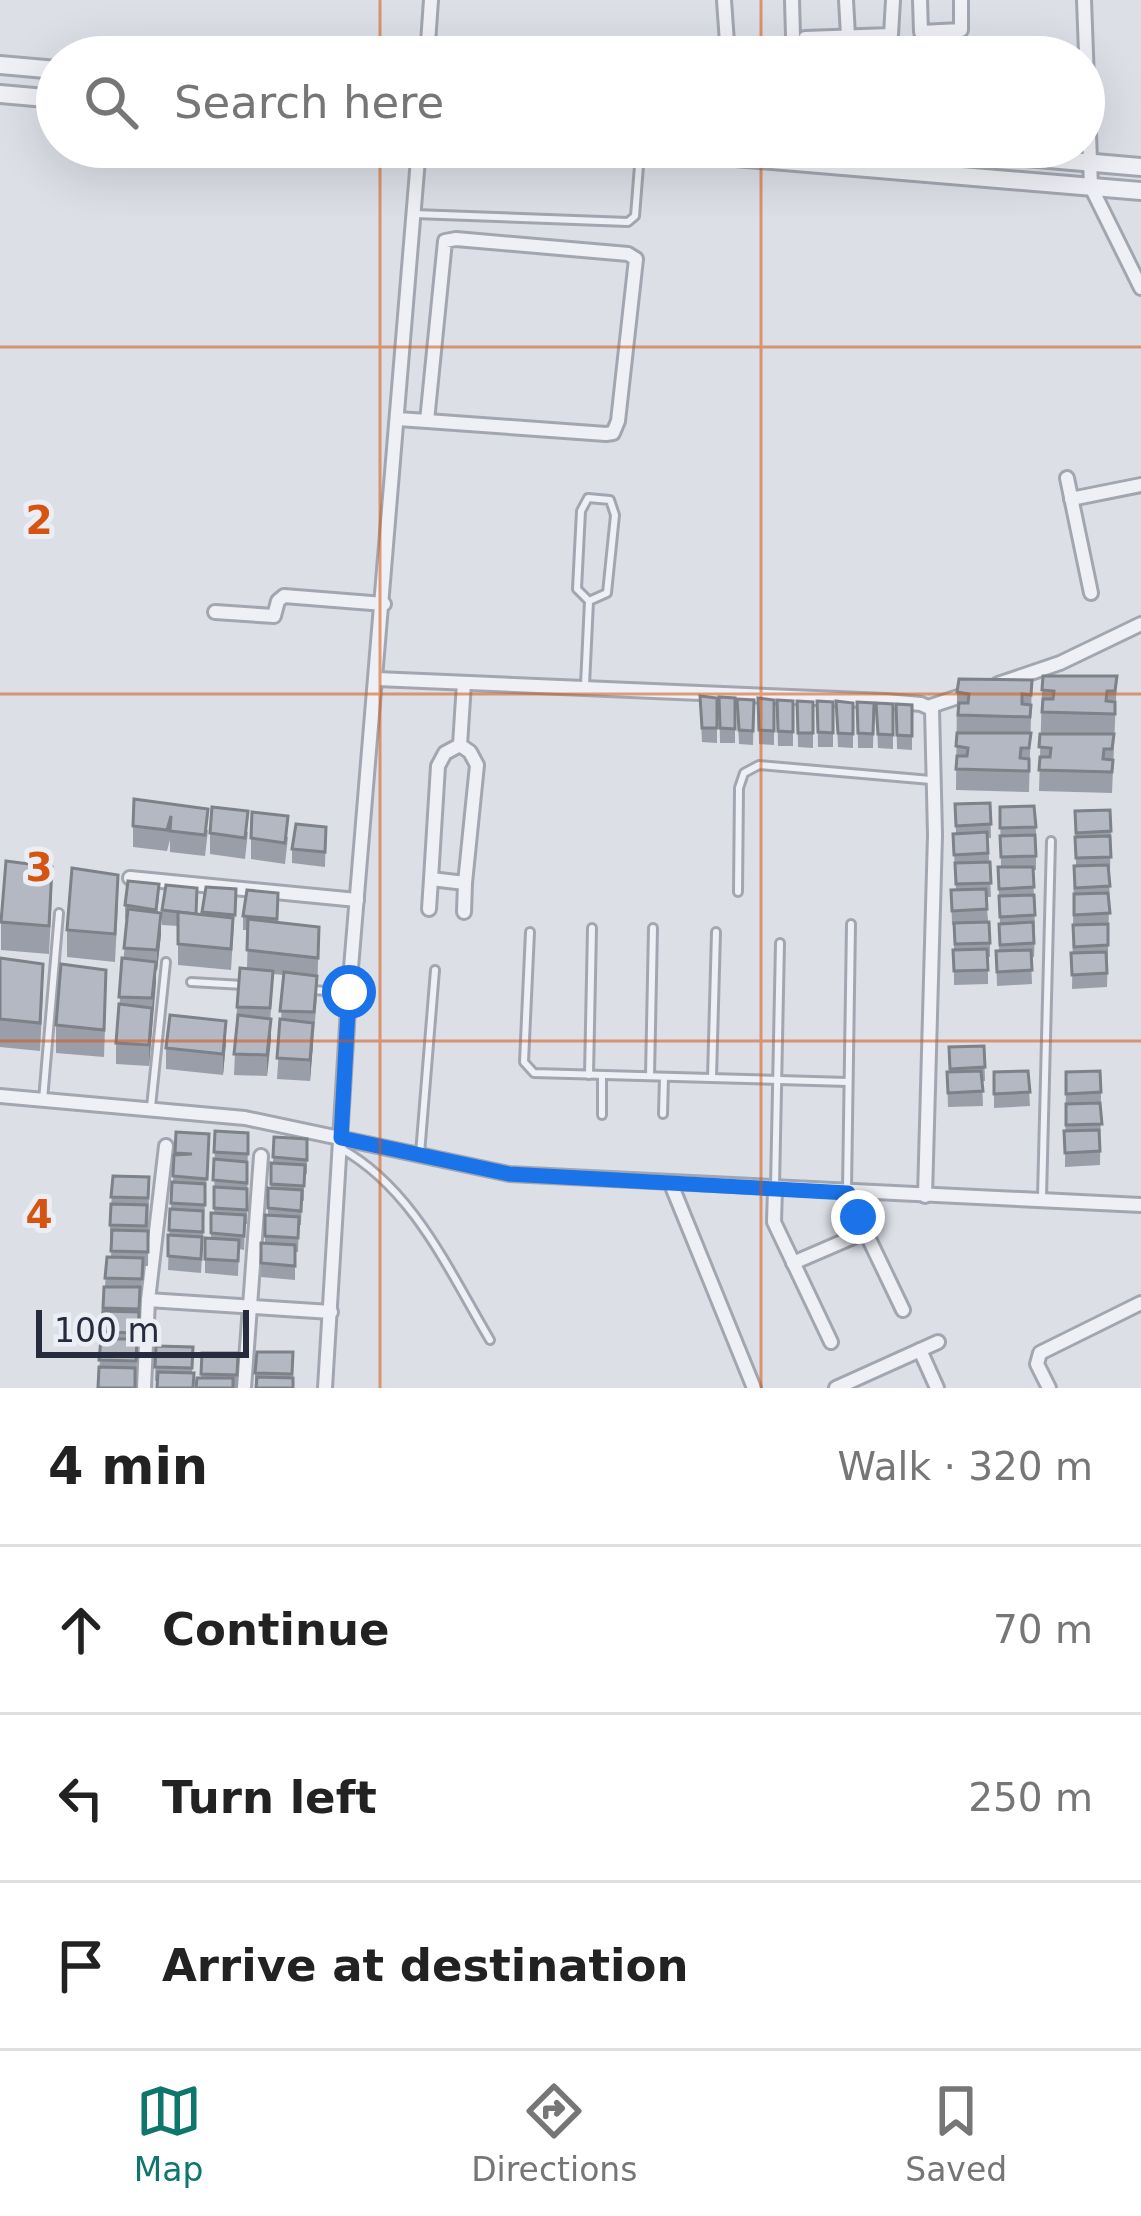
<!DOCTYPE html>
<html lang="en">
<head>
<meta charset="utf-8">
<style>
	:root { --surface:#fff; --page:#f2f2f2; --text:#222; --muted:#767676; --line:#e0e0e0; --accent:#0f766e }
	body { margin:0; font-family:"DejaVu Sans",sans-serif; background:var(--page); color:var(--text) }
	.scale { position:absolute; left:36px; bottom:30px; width:213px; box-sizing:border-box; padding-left:12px; border:6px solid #262c3d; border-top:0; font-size:33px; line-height:42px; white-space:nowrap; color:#262c3d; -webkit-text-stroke:9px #ebeef4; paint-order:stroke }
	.stop { position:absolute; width:36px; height:36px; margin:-27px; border:9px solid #1a73e8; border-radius:50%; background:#fff }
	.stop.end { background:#1a73e8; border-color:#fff; box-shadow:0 3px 12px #0008 }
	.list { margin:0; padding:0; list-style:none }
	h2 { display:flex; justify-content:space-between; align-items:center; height:156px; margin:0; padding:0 48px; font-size:51px }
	h2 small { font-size:39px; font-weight:400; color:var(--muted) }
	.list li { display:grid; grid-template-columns:78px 1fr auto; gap:36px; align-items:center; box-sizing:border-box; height:168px; padding:0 48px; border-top:3px solid var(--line) }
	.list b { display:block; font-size:45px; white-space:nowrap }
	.list em { font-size:39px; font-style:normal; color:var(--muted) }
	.icon { flex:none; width:66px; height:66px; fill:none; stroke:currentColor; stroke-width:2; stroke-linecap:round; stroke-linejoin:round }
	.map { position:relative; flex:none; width:1141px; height:1388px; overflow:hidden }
	.search { position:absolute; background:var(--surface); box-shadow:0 12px 48px #0002; left:36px; right:36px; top:36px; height:132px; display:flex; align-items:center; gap:30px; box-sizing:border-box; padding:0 42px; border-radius:66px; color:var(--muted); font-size:45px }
	.sheet { height:660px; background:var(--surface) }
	nav { display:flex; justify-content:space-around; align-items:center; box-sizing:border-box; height:168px; border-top:3px solid var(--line); background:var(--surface); font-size:33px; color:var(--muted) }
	nav a { display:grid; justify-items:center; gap:6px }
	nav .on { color:var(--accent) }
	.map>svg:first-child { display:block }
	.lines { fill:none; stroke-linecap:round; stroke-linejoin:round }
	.service-casing { stroke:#a2a6b0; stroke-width:12 }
	.minor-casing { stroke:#a2a6b0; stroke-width:18 }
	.tertiary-casing { stroke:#a2a6b0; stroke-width:22 }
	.service { stroke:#eff0f5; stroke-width:6 }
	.minor { stroke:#eff0f5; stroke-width:12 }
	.tertiary { stroke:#eff0f5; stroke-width:16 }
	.wall { fill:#9a9ea8 }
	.shaded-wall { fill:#7d8188 }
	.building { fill:#b3b8c3; stroke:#7d8188; stroke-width:3 }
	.route { stroke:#1a73e8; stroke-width:15 }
	.grid { fill:none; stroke:#d55411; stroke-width:3; stroke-opacity:0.55 }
	.grid-label { font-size:39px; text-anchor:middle; font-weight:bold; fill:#d55411; stroke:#ebeef4; stroke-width:10; stroke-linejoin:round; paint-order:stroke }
</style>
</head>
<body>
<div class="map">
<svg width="1141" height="1388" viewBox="0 0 1141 1388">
	<rect width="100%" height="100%" fill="#dcdfe6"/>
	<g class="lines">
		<!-- service casing -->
		<g class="service-casing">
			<g id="service">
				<path d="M 415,214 L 628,222 L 635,216 L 640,153"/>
				<path d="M 585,685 L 589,601 L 607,593 L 615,515 L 610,500 L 588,498 L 581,511 L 577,589 L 589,601"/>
				<path d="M 738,892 L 739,788 L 744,773 L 759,765 L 931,780"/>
				<path d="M 530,932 L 524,1062 L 534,1073 L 848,1082"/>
				<path d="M 191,982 L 243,985"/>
				<path d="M 310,990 L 349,992"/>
				<path d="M 589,1075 L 592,928"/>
				<path d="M 650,1076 L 653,928"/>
				<path d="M 712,1078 L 716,932"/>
				<path d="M 43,1100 L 59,913"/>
				<path d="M 151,1107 L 166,962"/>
				<path d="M 663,1114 L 664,1077"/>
				<path d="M 602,1115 L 602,1075"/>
				<path d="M 340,1148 C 413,1188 449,1271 490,1340"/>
				<path d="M 420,1154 L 435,970"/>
				<path d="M 775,1186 L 780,943"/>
				<path d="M 847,1189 L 851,924"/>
				<path d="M 1042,1197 L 1051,841"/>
			</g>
		</g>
		<!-- minor casing -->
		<g class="minor-casing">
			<g id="minor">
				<path d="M 724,0 L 728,57"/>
				<path d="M 792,0 L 793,36"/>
				<path d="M 846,0 L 848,36"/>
				<path d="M 920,0 L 921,32 L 961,30 L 961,0"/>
				<path d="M 1084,0 L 1091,187 L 1141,288"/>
				<path d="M 805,38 L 891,35 L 893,0"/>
				<path d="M 427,57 L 431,0"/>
				<path d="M 398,419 L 427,421 L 606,434 L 613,433 L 618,421 L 636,259 L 628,254 L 456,239 L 445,241 L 427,421"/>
				<path d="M 1067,478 L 1091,593"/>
				<path d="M 1071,499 L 1141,485"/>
				<path d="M 215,612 L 274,616 L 278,601 L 284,596 L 384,604"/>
				<path d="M 377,679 L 886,701 L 921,704 L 932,709 L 935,835 L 925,1196"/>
				<path d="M 998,684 L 1060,663 L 1141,624"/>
				<path d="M 928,707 L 973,692"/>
				<path d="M 460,745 L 470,752 L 477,765 L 465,883 L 431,879 L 438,766 L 445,753 L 460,745 L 464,683"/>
				<path d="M 130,878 L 357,900"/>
				<path d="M 429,909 L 431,879"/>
				<path d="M 464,912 L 465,883"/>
				<path d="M 0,1096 L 245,1118 L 509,1174 L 1141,1205"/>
				<path d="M 671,1184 L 754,1388"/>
				<path d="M 775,1189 L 774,1222 L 831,1342"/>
				<path d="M 847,1193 L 903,1310"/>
				<path d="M 793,1263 L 865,1232"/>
				<path d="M 148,1300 L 331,1312"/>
				<path d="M 920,1350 L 937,1388"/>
				<path d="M 144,1388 L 148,1300 L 166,1146"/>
				<path d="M 244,1388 L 261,1156"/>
				<path d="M 325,1388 L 349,992 L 419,147"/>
				<path d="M 836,1388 L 938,1342"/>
				<path d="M 1049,1388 L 1037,1364 L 1040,1353 L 1141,1303"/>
			</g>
		</g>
		<!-- tertiary casing -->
		<g class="tertiary-casing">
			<g id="tertiary">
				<path d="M 0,65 L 57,70"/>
				<path d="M 0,94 L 57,99"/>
				<path d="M 615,147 L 1141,191"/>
				<path d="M 911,147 L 1141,167"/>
			</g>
		</g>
		<!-- service -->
		<use href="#service" class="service"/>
		<!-- minor -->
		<use href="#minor" class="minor"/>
		<!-- tertiary -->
		<use href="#tertiary" class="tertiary"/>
	</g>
	<!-- wall -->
	<g class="wall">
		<path d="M 1117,676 L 1112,793 L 1039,791 L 1042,690 Z"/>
		<path d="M 1032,680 L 1029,792 L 956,790 L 957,692 Z"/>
		<path d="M 700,696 L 717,698 L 717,743 L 702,742 Z"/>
		<path d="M 719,697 L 735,698 L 735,743 L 720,743 Z"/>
		<path d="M 758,698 L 774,700 L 774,745 L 759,744 Z"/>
		<path d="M 737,699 L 754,700 L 753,745 L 739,744 Z"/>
		<path d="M 777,700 L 793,701 L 793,746 L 778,746 Z"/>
		<path d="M 797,701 L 813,702 L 813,748 L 798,747 Z"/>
		<path d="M 817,701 L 833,702 L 833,747 L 818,747 Z"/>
		<path d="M 836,701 L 853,703 L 853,748 L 838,747 Z"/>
		<path d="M 857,702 L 874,703 L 873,748 L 858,748 Z"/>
		<path d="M 876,703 L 893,704 L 893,749 L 878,748 Z"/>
		<path d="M 896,704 L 912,705 L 912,750 L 897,749 Z"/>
		<path d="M 990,803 L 991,838 L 988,838 L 991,897 L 986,897 L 990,943 L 990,957 L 988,957 L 988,984 L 954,985 L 954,925 L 952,925 L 951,890 L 956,890 L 953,834 L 956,833 L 955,804 Z"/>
		<path d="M 1000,807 L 1036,827 L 1036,870 L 1033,870 L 1035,929 L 1034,957 L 1031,957 L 1032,984 L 997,986 L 996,951 L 999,950 L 1000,924 L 998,867 L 1001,867 Z"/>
		<path d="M 1075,811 L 1111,831 L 1107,987 L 1072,989 L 1074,866 L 1076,866 Z"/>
		<path d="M 133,826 L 208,830 L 205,856 L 170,852 L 170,840 L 167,851 L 133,847 Z"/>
		<path d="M 326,827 L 325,867 L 292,863 L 292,849 Z"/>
		<path d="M 248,832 L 245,859 L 210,854 L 210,833 Z"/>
		<path d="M 288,837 L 285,864 L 251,859 L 251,838 Z"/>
		<path d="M 206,887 L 236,889 L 231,970 L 178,965 L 178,926 L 162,925 L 162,910 L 202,915 Z"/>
		<path d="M 278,893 L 277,923 L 319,927 L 317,997 L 310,1081 L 277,1079 L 284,975 L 273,974 L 267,1076 L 234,1075 L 237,1007 L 247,969 L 248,930 L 243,930 L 243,916 Z"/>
		<path d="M 52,895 L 49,954 L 1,950 L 1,922 Z"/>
		<path d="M 159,898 L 157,913 L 161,934 L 157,971 L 156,970 L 149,1066 L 116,1064 L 116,1043 L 127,920 L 125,919 L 125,905 Z"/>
		<path d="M 118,903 L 115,962 L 67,957 L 67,930 Z"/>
		<path d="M 0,958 L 43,992 L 40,1051 L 0,1047 Z"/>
		<path d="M 106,998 L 104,1057 L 56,1053 L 56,1025 Z"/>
		<path d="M 226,1042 L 223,1075 L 166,1069 L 166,1048 Z"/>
		<path d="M 984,1046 L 985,1081 L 982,1081 L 983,1106 L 948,1107 L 947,1072 L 950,1071 L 949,1047 Z"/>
		<path d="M 1028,1071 L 1030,1106 L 994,1108 L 994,1072 Z"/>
		<path d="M 1066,1072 L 1101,1092 L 1100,1165 L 1065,1167 Z"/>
		<path d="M 215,1131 L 248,1133 L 247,1224 L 245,1224 L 244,1250 L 239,1249 L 238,1276 L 205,1273 L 205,1238 L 211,1239 L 211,1213 L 214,1213 Z"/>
		<path d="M 209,1134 L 201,1273 L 168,1270 L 170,1209 L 171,1209 L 172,1182 L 173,1182 L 175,1153 Z"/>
		<path d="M 274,1137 L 307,1139 L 307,1174 L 304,1174 L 304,1201 L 302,1200 L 301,1225 L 299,1225 L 298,1252 L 295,1252 L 295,1280 L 261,1277 L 261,1243 L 265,1243 L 265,1215 L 268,1215 L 268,1188 L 271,1188 L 271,1163 L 273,1163 Z"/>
		<path d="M 113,1176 L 149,1177 L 148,1266 L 142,1266 L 135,1388 L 98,1388 L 107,1257 L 111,1257 L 112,1239 L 110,1239 L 110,1225 Z"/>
		<path d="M 156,1346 L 193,1347 L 192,1373 L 155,1381 Z"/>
		<path d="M 293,1352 L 293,1388 L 255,1387 L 255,1373 Z"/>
		<path d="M 202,1353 L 238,1353 L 238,1388 L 196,1388 L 201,1378 Z"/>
	</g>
	<!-- shaded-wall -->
	<g class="shaded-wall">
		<path d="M 161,913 L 161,934 L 157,971 L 157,950 Z"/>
		<path d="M 156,962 L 156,983 L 149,1066 L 149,1045 Z"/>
		<path d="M 271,1019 L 271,1040 L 267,1076 L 267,1055 Z"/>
		<path d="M 226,1021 L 226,1042 L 223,1075 L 223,1054 Z"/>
		<path d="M 313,1023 L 313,1044 L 310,1081 L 310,1060 Z"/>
	</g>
	<!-- building -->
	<g class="building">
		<path d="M 1043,676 L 1117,676 L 1115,691 L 1107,691 L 1106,701 L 1115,702 L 1115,714 L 1042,712 L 1043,699 L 1053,699 L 1054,691 L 1042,690 Z"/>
		<path d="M 959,679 L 1032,680 L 1031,695 L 1022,694 L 1022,704 L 1031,705 L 1030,717 L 958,715 L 959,703 L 968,703 L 969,694 L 957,692 Z"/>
		<path d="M 700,696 L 717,698 L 717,728 L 702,728 Z"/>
		<path d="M 719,697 L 735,698 L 735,729 L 720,728 Z"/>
		<path d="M 758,698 L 774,700 L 774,731 L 759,730 Z"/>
		<path d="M 737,699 L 754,700 L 753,731 L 739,730 Z"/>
		<path d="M 777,700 L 793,701 L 793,732 L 778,731 Z"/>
		<path d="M 797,701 L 813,702 L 813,733 L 798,733 Z"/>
		<path d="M 817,701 L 833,702 L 833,733 L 818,732 Z"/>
		<path d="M 836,701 L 853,703 L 853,734 L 838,733 Z"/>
		<path d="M 857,702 L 874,703 L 873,734 L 858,733 Z"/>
		<path d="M 876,703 L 893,704 L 893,735 L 878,734 Z"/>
		<path d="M 896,704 L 912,705 L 912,736 L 897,735 Z"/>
		<path d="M 957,733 L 1031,733 L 1029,748 L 1021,748 L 1020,758 L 1029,759 L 1029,771 L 956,769 L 957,756 L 967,756 L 968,748 L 956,746 Z"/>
		<path d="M 1040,734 L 1114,734 L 1112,749 L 1104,749 L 1103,759 L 1113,760 L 1112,772 L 1039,770 L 1040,757 L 1050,757 L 1051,748 L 1039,747 Z"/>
		<path d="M 134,799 L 208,809 L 205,835 L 170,831 L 171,816 L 167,830 L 133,826 Z"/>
		<path d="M 990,803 L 991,824 L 956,826 L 955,804 Z"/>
		<path d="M 1034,806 L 1036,827 L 1000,828 L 1000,807 Z"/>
		<path d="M 212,807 L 248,811 L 245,838 L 210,833 Z"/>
		<path d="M 1110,810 L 1111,831 L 1076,833 L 1075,811 Z"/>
		<path d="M 252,812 L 288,816 L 285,843 L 251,838 Z"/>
		<path d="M 296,824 L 326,827 L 325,852 L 292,849 Z"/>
		<path d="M 987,832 L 988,853 L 954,855 L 953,834 Z"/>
		<path d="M 1035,835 L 1036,856 L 1001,857 L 1000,836 Z"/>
		<path d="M 1110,836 L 1111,857 L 1076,858 L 1075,837 Z"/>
		<path d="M 6,861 L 52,867 L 49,926 L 1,922 Z"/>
		<path d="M 990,862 L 991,883 L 956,884 L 955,863 Z"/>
		<path d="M 1108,865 L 1110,886 L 1075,888 L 1074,866 Z"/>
		<path d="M 998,867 L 1033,867 L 1034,887 L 999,889 Z"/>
		<path d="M 72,868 L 118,875 L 115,934 L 67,930 Z"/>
		<path d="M 128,881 L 159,884 L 156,910 L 125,905 Z"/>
		<path d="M 166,885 L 197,888 L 196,914 L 162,910 Z"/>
		<path d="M 206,887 L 236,889 L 235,915 L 202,912 Z"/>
		<path d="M 986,889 L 987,909 L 952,911 L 951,890 Z"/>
		<path d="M 247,890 L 278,893 L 277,919 L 243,916 Z"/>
		<path d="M 1108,893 L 1110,913 L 1074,915 L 1074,894 Z"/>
		<path d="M 1034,895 L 1035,915 L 1000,917 L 999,896 Z"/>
		<path d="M 128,909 L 161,913 L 157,950 L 124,948 Z"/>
		<path d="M 178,912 L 233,918 L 231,949 L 178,944 Z"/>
		<path d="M 248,919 L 319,927 L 318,958 L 247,950 Z"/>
		<path d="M 989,922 L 990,943 L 955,944 L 954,923 Z"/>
		<path d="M 1033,922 L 1034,943 L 1000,945 L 999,924 Z"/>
		<path d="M 1108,924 L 1108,945 L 1074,947 L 1073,925 Z"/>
		<path d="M 987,949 L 988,970 L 954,971 L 953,950 Z"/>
		<path d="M 1031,950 L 1032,970 L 997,972 L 996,951 Z"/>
		<path d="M 1106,952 L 1107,973 L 1072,975 L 1071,953 Z"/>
		<path d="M 0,958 L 43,964 L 40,1023 L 0,1019 Z"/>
		<path d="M 122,958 L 156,962 L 152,998 L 119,997 Z"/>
		<path d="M 61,964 L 106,970 L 104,1030 L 56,1025 Z"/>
		<path d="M 240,968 L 273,971 L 270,1008 L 237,1007 Z"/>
		<path d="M 284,972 L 317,976 L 314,1012 L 280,1011 Z"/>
		<path d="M 119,1004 L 152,1008 L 149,1045 L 116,1043 Z"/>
		<path d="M 170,1015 L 226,1021 L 223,1054 L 166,1048 Z"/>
		<path d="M 238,1015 L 271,1019 L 267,1055 L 234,1054 Z"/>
		<path d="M 280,1019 L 313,1023 L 310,1060 L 277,1058 Z"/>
		<path d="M 984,1046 L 985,1067 L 950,1069 L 949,1047 Z"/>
		<path d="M 981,1071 L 983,1091 L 948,1093 L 947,1072 Z"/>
		<path d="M 1028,1071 L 1030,1092 L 994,1094 L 994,1072 Z"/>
		<path d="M 1100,1071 L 1101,1092 L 1066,1094 L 1066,1072 Z"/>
		<path d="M 1100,1103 L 1102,1124 L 1066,1125 L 1066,1104 Z"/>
		<path d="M 1099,1130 L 1100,1151 L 1065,1153 L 1064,1131 Z"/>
		<path d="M 215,1131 L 248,1133 L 248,1154 L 214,1152 Z"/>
		<path d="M 176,1132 L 209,1134 L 207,1179 L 173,1176 L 174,1155 L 192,1154 L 175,1153 Z"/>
		<path d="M 274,1137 L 307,1139 L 307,1160 L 273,1157 Z"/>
		<path d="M 214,1159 L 247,1162 L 247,1183 L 213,1180 Z"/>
		<path d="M 271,1163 L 305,1165 L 304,1186 L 271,1184 Z"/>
		<path d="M 113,1176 L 149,1177 L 148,1198 L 111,1197 Z"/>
		<path d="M 172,1182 L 205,1184 L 205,1205 L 171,1203 Z"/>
		<path d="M 214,1187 L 247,1189 L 247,1210 L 214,1208 Z"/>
		<path d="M 268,1188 L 302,1190 L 301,1211 L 268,1208 Z"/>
		<path d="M 111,1204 L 147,1205 L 146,1226 L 110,1225 Z"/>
		<path d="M 170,1209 L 203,1211 L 203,1232 L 169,1230 Z"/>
		<path d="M 211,1213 L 245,1215 L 244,1236 L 211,1233 Z"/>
		<path d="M 265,1215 L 299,1217 L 298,1238 L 265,1236 Z"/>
		<path d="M 112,1230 L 148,1231 L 148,1252 L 111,1251 Z"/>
		<path d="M 168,1235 L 202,1237 L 201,1259 L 168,1256 Z"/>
		<path d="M 205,1238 L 239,1240 L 238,1261 L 205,1259 Z"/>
		<path d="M 261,1243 L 295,1245 L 295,1266 L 261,1263 Z"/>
		<path d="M 107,1257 L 143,1258 L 142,1279 L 105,1278 Z"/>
		<path d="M 104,1287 L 140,1287 L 139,1309 L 103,1308 Z"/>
		<path d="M 103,1311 L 139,1312 L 138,1333 L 101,1332 Z"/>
		<path d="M 101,1339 L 137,1339 L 136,1361 L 99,1360 Z"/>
		<path d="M 156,1346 L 193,1347 L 192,1368 L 155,1367 Z"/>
		<path d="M 257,1352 L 293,1352 L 292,1374 L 255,1373 Z"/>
		<path d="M 202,1353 L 238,1353 L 237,1375 L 201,1374 Z"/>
		<path d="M 99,1367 L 135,1368 L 135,1388 L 98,1388 Z"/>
		<path d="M 158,1372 L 194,1373 L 193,1388 L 157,1388 Z"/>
		<path d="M 257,1377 L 293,1378 L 293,1388 L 256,1388 Z"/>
		<path d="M 197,1378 L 233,1378 L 233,1388 L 196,1388 Z"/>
	</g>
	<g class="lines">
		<!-- route -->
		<path class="route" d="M 349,992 L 341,1138 L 509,1174 L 848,1193 L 858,1217"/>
	</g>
	<!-- grid -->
	<path class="grid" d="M 380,0 L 380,57M 761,0 L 761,57M 380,147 L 380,1388M 761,147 L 761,1388M 0,347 L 1141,347M 0,694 L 1141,694M 0,1041 L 1141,1041"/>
	<g class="grid-label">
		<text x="39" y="534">2</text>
		<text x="39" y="881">3</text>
		<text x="39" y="1228">4</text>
	</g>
</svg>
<div class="scale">100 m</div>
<div class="stop" style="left:349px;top:992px"></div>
<div class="stop end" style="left:858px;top:1217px"></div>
<div class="search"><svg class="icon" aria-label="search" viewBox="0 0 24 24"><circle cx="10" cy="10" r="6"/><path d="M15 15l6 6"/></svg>Search here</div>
</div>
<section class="sheet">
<h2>4 min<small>Walk · 320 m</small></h2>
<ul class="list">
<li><svg class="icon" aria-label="ahead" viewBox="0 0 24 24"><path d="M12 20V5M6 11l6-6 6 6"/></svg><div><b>Continue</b></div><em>70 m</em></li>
<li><svg class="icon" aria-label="left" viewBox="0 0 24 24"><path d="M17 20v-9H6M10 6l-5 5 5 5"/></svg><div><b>Turn left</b></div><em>250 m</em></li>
<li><svg class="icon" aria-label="arrive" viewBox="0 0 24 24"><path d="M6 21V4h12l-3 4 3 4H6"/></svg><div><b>Arrive at destination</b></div></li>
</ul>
</section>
<nav>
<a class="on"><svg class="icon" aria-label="map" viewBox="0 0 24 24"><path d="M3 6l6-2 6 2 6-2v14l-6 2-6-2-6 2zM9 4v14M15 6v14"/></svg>Map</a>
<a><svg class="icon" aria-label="directions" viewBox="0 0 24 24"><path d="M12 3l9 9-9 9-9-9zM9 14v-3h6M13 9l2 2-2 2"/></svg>Directions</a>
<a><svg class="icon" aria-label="saved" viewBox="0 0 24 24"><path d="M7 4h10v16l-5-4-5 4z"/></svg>Saved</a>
</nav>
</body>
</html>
